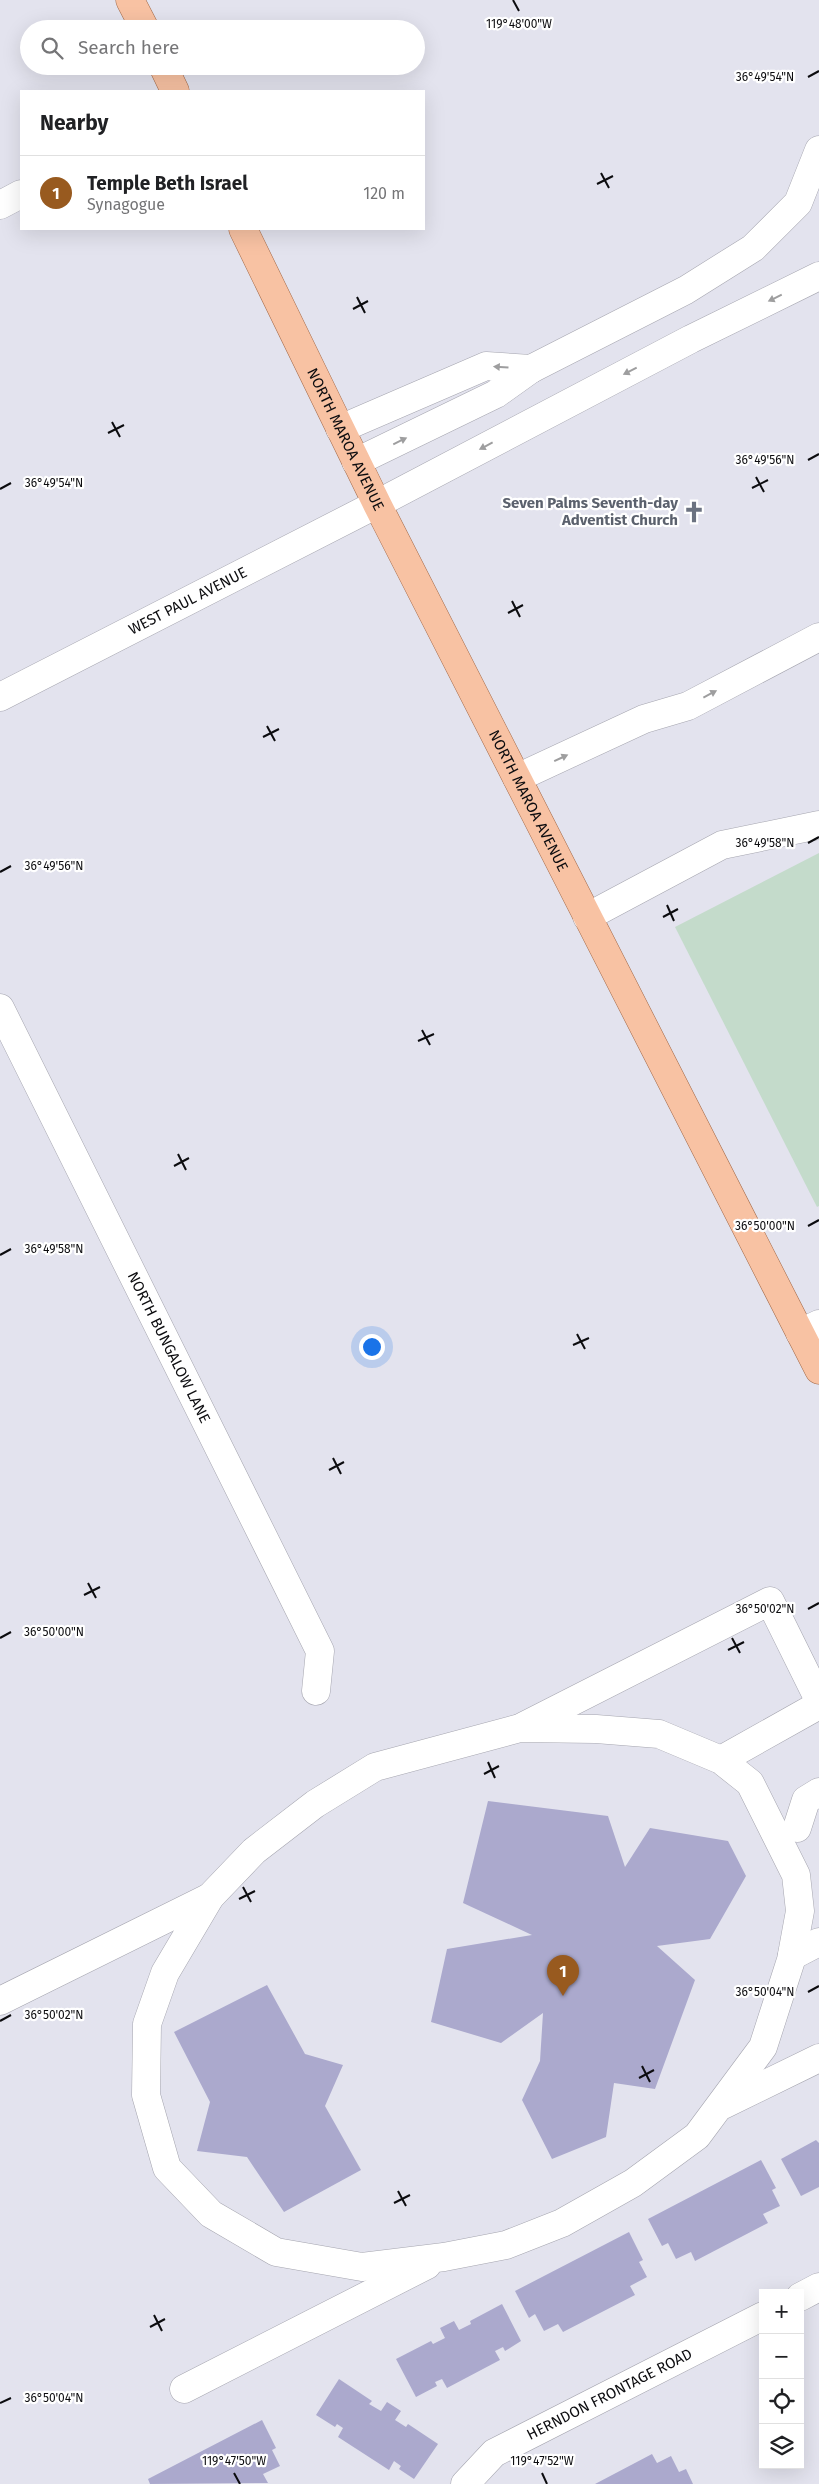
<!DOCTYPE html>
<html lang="en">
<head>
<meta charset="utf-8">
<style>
	:root { --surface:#fff; --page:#f6f6f6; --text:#202124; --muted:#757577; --line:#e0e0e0; --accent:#985a1f }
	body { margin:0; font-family:"Fira Sans",sans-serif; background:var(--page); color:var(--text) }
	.controls { position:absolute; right:15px; bottom:15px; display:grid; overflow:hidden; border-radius:0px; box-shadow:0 5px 20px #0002 }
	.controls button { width:45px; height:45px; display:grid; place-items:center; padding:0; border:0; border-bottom:1px solid var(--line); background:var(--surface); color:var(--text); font:25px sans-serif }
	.you { position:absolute; left:371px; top:1346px; width:18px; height:18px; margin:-12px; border:4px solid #fff; border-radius:50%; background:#1a73e8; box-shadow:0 0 0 8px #1a73e833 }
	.badge { display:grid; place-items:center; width:32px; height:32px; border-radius:50%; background:var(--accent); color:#fff; font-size:16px; font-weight:700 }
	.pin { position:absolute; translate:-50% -41px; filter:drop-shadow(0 1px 2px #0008) }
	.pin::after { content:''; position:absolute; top:26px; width:18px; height:15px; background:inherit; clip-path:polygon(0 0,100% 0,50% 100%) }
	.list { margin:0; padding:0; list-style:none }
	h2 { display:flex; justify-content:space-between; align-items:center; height:65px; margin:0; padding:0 20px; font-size:21px }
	h2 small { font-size:16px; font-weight:400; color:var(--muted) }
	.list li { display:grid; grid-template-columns:32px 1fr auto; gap:15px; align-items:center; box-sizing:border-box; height:75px; padding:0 20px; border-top:1px solid var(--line) }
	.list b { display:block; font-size:19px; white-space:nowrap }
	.list p { margin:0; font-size:16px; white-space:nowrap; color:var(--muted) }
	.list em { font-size:16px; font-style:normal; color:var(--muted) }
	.icon { flex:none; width:28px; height:28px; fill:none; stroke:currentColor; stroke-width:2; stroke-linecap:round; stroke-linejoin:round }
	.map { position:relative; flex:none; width:819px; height:2484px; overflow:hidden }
	.search { position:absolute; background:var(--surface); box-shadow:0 5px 20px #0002; left:20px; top:20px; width:405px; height:55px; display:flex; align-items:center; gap:12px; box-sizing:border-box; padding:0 18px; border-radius:28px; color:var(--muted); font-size:19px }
	.panel { position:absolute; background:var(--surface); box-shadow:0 5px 20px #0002; left:20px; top:90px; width:405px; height:140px; border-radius:0px }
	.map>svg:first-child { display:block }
	.green { fill:#c4dbcb }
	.building { fill:#aba9cd }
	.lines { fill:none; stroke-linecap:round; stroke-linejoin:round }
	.minor-casing { stroke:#a5a5af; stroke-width:29 }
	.major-casing { stroke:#a26847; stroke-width:29 }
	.minor { stroke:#fff; stroke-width:28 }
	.major { stroke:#f8c2a3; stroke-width:28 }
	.oneway { fill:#9e9e9f }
	.ticks { fill:none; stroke:#0c0c0f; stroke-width:2 }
	.labels { text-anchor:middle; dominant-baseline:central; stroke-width:4.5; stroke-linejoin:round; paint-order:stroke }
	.street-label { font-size:15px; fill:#0c0c0f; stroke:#fff }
	.worship-label { font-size:15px; font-weight:bold; fill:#5b616d; stroke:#fff; text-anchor:end }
	.ticks-label { font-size:12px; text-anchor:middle; fill:#0c0c0f; stroke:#fff; stroke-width:4.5; stroke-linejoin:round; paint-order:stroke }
</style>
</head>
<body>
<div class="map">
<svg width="819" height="2484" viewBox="0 0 819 2484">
	<rect width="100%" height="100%" fill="#e3e3ee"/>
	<!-- green -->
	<path class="green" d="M 819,853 L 819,1206 L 817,1207 L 675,927 Z"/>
	<!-- building -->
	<g class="building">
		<path d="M 488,1801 L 608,1816 L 625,1867 L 650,1828 L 728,1841 L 746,1876 L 710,1939 L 657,1946 L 695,1980 L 655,2089 L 614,2083 L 606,2137 L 552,2159 L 522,2100 L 540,2061 L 543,2013 L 501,2043 L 431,2022 L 447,1949 L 532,1935 L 463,1903 Z"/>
		<path d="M 267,1985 L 305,2054 L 343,2065 L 325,2106 L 361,2170 L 284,2212 L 247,2157 L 197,2151 L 210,2102 L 174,2032 Z"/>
		<path d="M 816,2140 L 819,2143 L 819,2187 L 801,2196 L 781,2159 Z"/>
		<path d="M 761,2160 L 776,2188 L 772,2190 L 780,2206 L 763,2214 L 768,2223 L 695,2261 L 691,2252 L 676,2259 L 668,2243 L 662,2246 L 648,2219 Z"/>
		<path d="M 629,2232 L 643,2260 L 639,2262 L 647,2277 L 630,2286 L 635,2295 L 563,2332 L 558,2324 L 544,2331 L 535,2314 L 529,2318 L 515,2291 Z"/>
		<path d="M 502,2304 L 521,2341 L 505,2351 L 503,2347 L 495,2351 L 500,2360 L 447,2388 L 442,2379 L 435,2382 L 437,2386 L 416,2397 L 396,2359 L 431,2341 L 433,2344 L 445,2338 L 440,2328 L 454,2321 L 459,2330 L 471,2324 L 470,2321 Z"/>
		<path d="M 339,2379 L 372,2401 L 369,2404 L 381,2411 L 387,2402 L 401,2411 L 395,2420 L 406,2427 L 408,2424 L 438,2444 L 414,2479 L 399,2469 L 401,2466 L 394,2461 L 389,2470 L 338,2437 L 343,2428 L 337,2424 L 335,2427 L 316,2415 Z"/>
		<path d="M 262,2420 L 276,2448 L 272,2450 L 280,2466 L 263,2474 L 268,2483 L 150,2484 L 148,2479 Z"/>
		<path d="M 652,2454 L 657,2463 L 671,2456 L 679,2472 L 686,2469 L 693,2484 L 595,2484 Z"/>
	</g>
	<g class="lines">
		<!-- minor casing -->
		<g class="minor-casing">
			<g id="minor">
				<path d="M 0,205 L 21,194"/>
				<path d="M 531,369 L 686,290 L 753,248 L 798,203 L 819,150"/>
				<path d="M 340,429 L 486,366 L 531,369 L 496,394 L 356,462"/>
				<path id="s1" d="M 0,697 L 377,504 L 691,339 L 819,276"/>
				<path d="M 517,778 L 644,719 L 688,706 L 819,637"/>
				<path d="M 587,917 L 722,845 L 819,825"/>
				<path id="s2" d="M 0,1008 L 320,1651 L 316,1691"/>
				<path d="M 800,1333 L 819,1324"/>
				<path d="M 524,1726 L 770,1601 L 819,1700"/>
				<path d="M 520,1728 L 596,1729 L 659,1734 L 721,1760 L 750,1783 L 796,1875 L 800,1911 L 791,1960 L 763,2047 L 697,2136 L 633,2183 L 562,2223 L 506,2245 L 444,2257 L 362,2267 L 276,2252 L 211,2214 L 167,2168 L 146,2095 L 147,2024 L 165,1973 L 210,1897 L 254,1851 L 315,1804 L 375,1767 Z"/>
				<path d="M 721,1760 L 819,1705"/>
				<path d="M 797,1828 L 806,1800 L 819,1792"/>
				<path d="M 792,1956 L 819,1942"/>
				<path d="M 0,2001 L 210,1897"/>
				<path d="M 723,2105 L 819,2058"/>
				<path d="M 800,2297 L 819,2287"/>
				<path d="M 184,2389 L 427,2265"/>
				<path id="s3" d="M 465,2484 L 494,2453 L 763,2316"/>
			</g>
		</g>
		<!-- major casing -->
		<g class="major-casing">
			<g id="major">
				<path d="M 130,0 L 145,29"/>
				<path d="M 163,66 L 175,91"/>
				<path id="s4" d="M 243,229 L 377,504 L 819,1370"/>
			</g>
		</g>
		<!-- minor -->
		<use href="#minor" class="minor"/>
		<!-- major -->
		<use href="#major" class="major"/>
	</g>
	<!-- one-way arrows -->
	<defs><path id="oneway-solid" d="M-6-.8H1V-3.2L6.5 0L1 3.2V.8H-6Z" transform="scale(1.25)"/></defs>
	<g class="oneway">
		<use href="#oneway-solid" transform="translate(775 298) rotate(154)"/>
		<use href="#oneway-solid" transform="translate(501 367) rotate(-176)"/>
		<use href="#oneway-solid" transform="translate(630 371) rotate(153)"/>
		<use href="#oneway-solid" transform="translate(400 441) rotate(-26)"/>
		<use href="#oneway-solid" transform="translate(486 446) rotate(152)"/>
		<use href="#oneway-solid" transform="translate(710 694) rotate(-28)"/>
		<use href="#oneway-solid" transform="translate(561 758) rotate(-25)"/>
	</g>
	<!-- ticks -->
	<path class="ticks" d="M 513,0 L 519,11M 808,77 L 819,71M 601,173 L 609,188M 597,184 L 613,176M 357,297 L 365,313M 353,309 L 368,301M 112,422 L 120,437M 108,433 L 124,425M 808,460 L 819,454M 756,477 L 764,492M 752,488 L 768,480M 0,489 L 11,483M 512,601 L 520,617M 508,613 L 523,605M 267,726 L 275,741M 263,737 L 279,729M 808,843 L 819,837M 0,872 L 11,866M 667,905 L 674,921M 663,917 L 678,909M 422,1030 L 430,1045M 418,1041 L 434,1034M 178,1154 L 186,1170M 174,1166 L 189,1158M 808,1226 L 819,1220M 0,1255 L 11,1249M 577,1334 L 585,1349M 573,1345 L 589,1338M 333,1458 L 341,1474M 329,1470 L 344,1462M 88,1583 L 96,1598M 84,1595 L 100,1587M 808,1609 L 819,1603M 0,1638 L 11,1632M 732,1638 L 740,1653M 728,1650 L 744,1642M 488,1762 L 495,1778M 484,1774 L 499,1766M 243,1887 L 251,1902M 239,1899 L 255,1891M 808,1992 L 819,1986M 0,2021 L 11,2015M 642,2066 L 650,2082M 639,2078 L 654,2070M 398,2191 L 406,2206M 394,2203 L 410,2195M 154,2315 L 162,2331M 150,2327 L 165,2319M 0,2403 L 11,2398M 234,2473 L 240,2484M 542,2473 L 547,2484"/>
	<!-- icons -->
	<defs>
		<g id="church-bare" transform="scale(1.725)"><path d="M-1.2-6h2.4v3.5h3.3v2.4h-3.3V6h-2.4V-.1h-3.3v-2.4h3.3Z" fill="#6b7280" stroke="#fff" stroke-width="2.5" paint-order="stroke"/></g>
	</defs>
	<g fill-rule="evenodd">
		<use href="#church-bare" x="694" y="512"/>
	</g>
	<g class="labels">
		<!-- street labels -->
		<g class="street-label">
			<text stroke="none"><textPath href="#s4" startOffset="234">NORTH MAROA AVENUE</textPath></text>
			<text stroke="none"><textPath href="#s1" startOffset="211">WEST PAUL AVENUE</textPath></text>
			<text stroke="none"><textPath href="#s4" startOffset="639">NORTH MAROA AVENUE</textPath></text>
			<text stroke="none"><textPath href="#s2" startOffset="379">NORTH BUNGALOW LANE</textPath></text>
			<text stroke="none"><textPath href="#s3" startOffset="172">HERNDON FRONTAGE ROAD</textPath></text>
		</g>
		<!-- worship labels -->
		<g class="worship-label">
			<text x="678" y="503">Seven Palms Seventh-day<tspan x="678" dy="17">Adventist Church</tspan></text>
		</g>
	</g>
	<g class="ticks-label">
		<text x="519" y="28">119°48'00"W</text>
		<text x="765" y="81">36°49'54"N</text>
		<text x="765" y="464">36°49'56"N</text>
		<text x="54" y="487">36°49'54"N</text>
		<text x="765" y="847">36°49'58"N</text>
		<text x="54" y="870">36°49'56"N</text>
		<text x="765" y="1230">36°50'00"N</text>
		<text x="54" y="1253">36°49'58"N</text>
		<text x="765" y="1613">36°50'02"N</text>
		<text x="54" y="1636">36°50'00"N</text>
		<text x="765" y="1996">36°50'04"N</text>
		<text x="54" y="2019">36°50'02"N</text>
		<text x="54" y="2402">36°50'04"N</text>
		<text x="234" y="2465">119°47'50"W</text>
		<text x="542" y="2465">119°47'52"W</text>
	</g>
</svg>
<div class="controls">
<button>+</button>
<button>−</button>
<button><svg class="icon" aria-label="locate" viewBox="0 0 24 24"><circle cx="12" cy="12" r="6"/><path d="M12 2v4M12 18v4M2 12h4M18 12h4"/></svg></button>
<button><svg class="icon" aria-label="layers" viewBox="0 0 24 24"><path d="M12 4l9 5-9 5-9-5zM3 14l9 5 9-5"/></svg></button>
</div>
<div class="you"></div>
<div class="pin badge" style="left:563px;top:1996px">1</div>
<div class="search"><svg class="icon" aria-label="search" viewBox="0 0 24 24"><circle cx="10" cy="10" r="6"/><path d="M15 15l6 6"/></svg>Search here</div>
<section class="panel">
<h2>Nearby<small></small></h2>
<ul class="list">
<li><span class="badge">1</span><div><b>Temple Beth Israel</b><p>Synagogue</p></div><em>120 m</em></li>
</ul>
</section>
</div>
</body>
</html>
